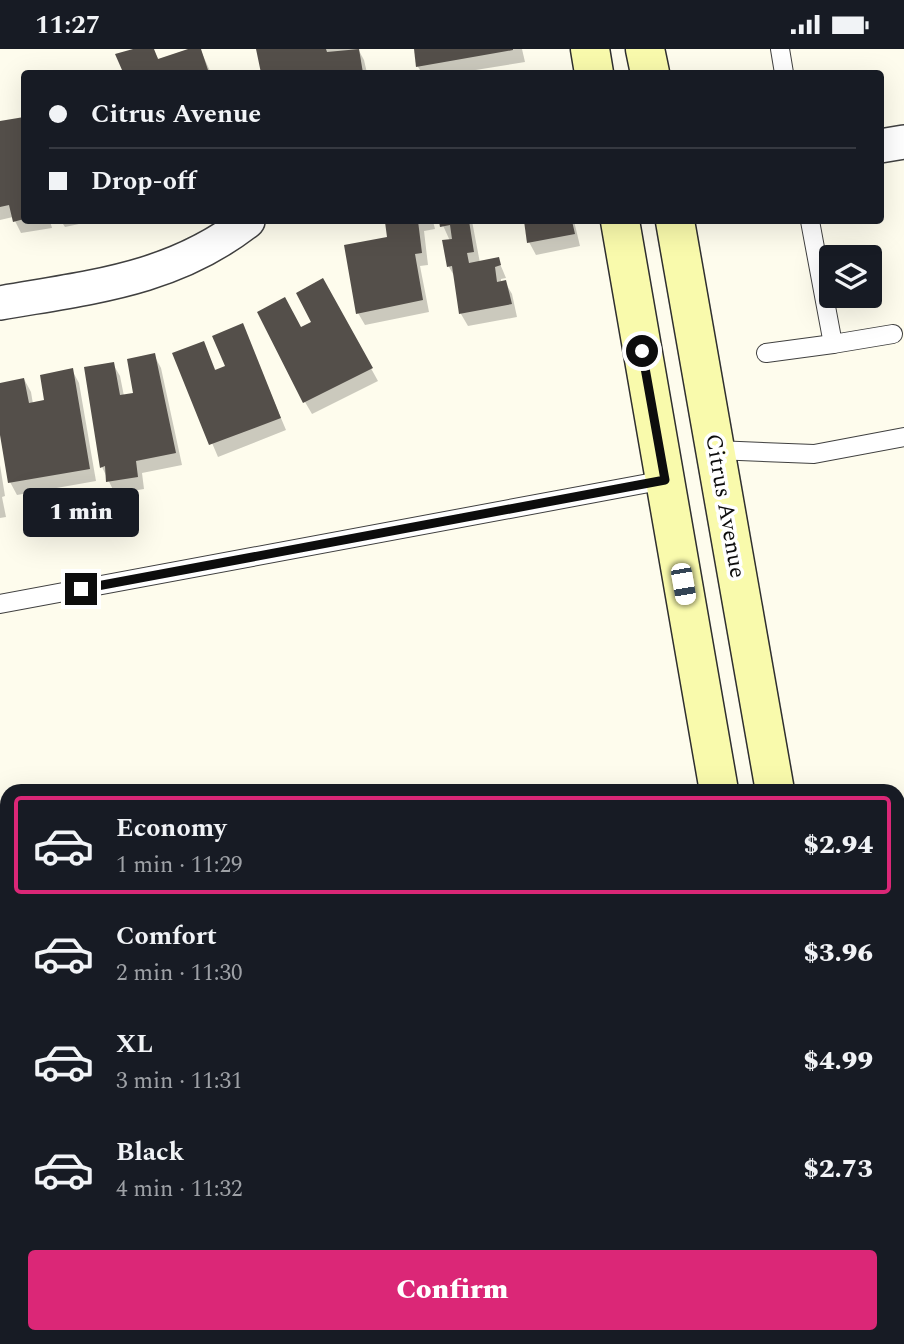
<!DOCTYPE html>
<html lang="en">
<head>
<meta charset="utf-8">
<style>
	:root { --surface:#171b24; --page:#242831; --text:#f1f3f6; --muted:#9ea1a6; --line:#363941; --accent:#db2777 }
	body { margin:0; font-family:Spectral,serif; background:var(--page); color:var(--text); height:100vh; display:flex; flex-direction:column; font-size:26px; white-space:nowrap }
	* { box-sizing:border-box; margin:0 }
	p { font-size:23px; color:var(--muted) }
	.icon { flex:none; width:38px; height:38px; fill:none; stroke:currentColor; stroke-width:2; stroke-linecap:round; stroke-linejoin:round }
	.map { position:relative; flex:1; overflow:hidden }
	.side { position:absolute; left:0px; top:735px; width:905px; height:560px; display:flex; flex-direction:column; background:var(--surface); border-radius:21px 21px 0 0; box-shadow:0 7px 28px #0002 }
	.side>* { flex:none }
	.banner { position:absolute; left:21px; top:21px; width:863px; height:154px; border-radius:7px; box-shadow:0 7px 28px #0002; display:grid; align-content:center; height:154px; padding:0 28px; background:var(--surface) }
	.fabs { position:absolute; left:819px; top:196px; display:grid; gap:14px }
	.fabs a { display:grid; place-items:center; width:63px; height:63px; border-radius:7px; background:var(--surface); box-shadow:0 7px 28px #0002; font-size:35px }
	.end { position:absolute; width:32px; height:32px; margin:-16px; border:9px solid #0d0d0d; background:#fff; box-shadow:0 0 0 4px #fff }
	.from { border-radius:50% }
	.bubble { position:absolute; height:49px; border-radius:7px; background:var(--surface); box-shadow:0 7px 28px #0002; font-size:23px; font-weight:800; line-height:49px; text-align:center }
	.car { position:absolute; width:21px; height:42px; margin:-21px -10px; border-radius:9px; box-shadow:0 0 5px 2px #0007; background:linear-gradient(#fff 24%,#345 0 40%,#fff 0 76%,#345 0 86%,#fff 0) }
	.banner b { display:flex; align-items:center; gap:24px; height:66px; font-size:26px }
	.banner b+b { border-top:2px solid var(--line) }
	.banner i { width:18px; height:18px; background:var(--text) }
	ul { padding:12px 0 0; list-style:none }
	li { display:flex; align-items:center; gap:21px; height:98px; margin:0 14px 10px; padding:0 14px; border:4px solid transparent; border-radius:7px }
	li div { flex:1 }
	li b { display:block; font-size:26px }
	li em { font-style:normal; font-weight:800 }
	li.active { border-color:var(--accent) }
	li>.icon { width:63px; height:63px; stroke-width:1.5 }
	.cta { display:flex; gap:14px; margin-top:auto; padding:14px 28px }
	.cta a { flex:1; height:80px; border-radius:7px; background:var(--accent); color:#fff; font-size:28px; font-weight:800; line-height:80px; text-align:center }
	.status { display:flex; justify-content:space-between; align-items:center; height:49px; padding:0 35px; background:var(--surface); direction:ltr }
	.status svg { height:19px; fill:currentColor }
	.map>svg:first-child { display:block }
	.shadow { fill:#0003 }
	.building { fill:#544f4a }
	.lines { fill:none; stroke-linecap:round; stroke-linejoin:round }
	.lane-casing { stroke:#404040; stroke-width:20 }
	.street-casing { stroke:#404040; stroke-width:36 }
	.secondary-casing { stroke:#2f2f2f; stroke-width:41 }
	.lane { stroke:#fff; stroke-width:18 }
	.street { stroke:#fff; stroke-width:33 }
	.secondary { stroke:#f9faac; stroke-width:38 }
	.route { stroke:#0d0d0d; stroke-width:9 }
	.labels { text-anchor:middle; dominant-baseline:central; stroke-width:7; stroke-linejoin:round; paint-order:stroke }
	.street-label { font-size:23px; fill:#0d0d0d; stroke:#fff }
</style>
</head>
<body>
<div class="status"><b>11:27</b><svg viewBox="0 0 49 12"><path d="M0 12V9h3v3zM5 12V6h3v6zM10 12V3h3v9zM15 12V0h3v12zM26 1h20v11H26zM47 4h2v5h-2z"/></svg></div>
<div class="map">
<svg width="904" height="1295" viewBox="0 0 904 1295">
	<rect width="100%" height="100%" fill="#fefced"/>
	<g class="shadow">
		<polygon points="140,0 153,0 159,11 200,0 211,24 122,24"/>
		<polygon points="258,0 358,0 364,11 367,24 263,24"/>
		<polygon points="415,0 522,0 525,13 457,24 422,24 418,18"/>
		<polygon points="24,70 24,172 50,172 52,179 21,184 13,168 0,171 0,74"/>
		<polygon points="61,172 93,172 65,178"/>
		<polygon points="407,172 433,172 435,180 424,182 428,216 420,217 429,263 365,276 358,264 389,190 387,175"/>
		<polygon points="441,172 472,172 480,214 498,210 506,229 501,230 501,234 505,233 512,245 517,268 468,277 461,265 456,230 449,218 450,192"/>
		<polygon points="525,172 574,172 580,197 536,206 529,193"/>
		<polygon points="322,231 378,332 312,365 305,353 300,280 314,273"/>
		<polygon points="242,276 286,381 218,408 174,305 203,294 216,322 227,318"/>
		<polygon points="154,306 161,319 182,416 142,424 144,440 115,445 102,418 113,315 120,327 124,347 135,346"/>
		<polygon points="72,321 79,334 96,432 17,446 10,433 0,376 0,335 24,330 31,343 33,355 46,353"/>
		<polygon points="0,416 5,447 2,448 6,468 0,469"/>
	</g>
	<g class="building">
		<polygon points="133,0 154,0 158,10 188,0 201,0 209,24 117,24 122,21 115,5"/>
		<polygon points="256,0 326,0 327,3 359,0 363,24 261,24"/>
		<polygon points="414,0 513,0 513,1 416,18"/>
		<polygon points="24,68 24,170 13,173 9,156 0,158 0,72"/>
		<polygon points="396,172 418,172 422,204 415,205 423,251 356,265 344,196 387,188 385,173"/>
		<polygon points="439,172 469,172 474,203 467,204 469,214 499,208 501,216 495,218 497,233 506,231 512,255 459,265 452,217 447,218 442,191 452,190 450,176 440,178"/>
		<polygon points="524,172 572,172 575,185 527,194"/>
		<polygon points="323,229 373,319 303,354 257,263 285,248 301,278 311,273 296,244"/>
		<polygon points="243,274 281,369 209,396 172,304 204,292 215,321 225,317 212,287"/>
		<polygon points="155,304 176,404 136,412 138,428 106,433 105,417 100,419 84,318 114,313 120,346 133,344 127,310"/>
		<polygon points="73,319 90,420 8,434 0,386 0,334 24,329 29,354 44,351 40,326"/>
	</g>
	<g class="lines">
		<g class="lane-casing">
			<g id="lane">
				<polyline points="780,0 784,24"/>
				<polyline points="810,172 833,295 893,285"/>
				<polyline points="766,304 833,295"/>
				<polyline points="715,401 814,405 904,388"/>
				<polyline points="0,555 665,431"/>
				<polyline points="898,765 904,764"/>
				<polyline points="898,965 904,964"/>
				<polyline points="0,1077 7,1076"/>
				<polyline points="542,1288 543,1295"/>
			</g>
		</g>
		<g class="street-casing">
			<g id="street">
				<polyline points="880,97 904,93"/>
				<path d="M0,254C91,238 173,231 248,172"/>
			</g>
		</g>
		<g class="secondary-casing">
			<g id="secondary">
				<polyline points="590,0 594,24"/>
				<polyline points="645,0 650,24"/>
				<polyline points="620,172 719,742"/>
				<polyline points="675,172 775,742"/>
				<polyline points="831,1288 834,1295"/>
			</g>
		</g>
		<use href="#lane" class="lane"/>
		<use href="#street" class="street"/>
		<use href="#secondary" class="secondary"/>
	</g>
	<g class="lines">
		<polyline class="route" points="81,540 665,431 642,302"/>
	</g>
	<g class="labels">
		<g class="street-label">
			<text transform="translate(725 457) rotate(80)">Citrus Avenue</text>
		</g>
	</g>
</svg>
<div class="fabs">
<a><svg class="icon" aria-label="layers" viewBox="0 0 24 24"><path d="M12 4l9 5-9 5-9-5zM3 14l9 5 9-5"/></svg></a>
</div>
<i class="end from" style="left:642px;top:302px"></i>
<i class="end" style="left:81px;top:540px"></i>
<div class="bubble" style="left:23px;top:439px;width:116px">1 min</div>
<i class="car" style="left:683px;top:535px;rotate:170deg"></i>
<div class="banner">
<b><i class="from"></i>Citrus Avenue</b>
<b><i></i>Drop-off</b>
</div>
<section class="side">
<ul>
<li class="active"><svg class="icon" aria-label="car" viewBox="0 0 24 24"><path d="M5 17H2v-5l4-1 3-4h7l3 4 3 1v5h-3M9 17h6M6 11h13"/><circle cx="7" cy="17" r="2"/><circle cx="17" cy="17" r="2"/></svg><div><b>Economy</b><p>1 min · 11:29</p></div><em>$2.94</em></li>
<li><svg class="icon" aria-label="car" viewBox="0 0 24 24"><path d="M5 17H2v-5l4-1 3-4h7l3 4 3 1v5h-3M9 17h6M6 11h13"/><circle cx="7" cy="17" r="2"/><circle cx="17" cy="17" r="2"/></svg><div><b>Comfort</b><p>2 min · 11:30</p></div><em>$3.96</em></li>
<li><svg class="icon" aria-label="car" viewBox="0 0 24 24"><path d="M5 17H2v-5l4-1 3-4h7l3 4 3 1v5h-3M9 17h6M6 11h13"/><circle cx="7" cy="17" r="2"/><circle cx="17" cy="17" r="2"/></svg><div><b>XL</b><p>3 min · 11:31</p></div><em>$4.99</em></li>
<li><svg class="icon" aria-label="car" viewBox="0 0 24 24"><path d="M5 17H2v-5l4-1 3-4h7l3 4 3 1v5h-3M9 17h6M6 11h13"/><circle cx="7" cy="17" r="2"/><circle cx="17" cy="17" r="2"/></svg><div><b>Black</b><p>4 min · 11:32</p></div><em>$2.73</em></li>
</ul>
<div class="cta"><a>Confirm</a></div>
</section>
</div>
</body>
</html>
